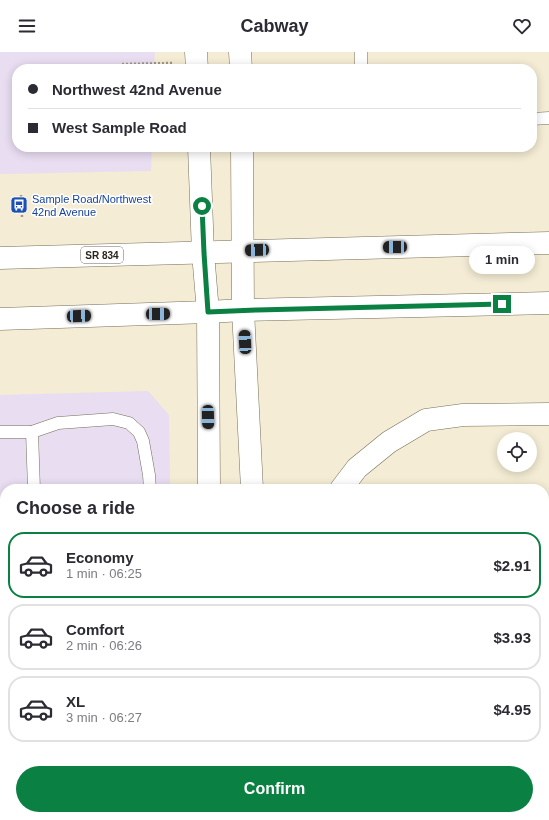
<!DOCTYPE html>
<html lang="en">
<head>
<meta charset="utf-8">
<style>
	:root { --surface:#fff; --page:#f7f7f7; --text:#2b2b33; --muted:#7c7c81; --line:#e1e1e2; --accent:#0b8043 }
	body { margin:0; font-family:Arial,sans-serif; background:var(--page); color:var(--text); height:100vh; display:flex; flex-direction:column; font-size:15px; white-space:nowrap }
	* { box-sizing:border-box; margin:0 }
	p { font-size:13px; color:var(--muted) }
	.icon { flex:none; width:22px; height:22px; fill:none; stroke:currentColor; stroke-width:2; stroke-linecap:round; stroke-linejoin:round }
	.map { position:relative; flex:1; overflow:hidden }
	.details { position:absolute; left:0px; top:432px; width:549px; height:336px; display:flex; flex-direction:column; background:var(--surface); border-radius:16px 16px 0 0; box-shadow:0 2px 10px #0003 }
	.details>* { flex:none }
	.hud { position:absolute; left:12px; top:12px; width:525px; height:88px; border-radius:16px; box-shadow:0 2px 10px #0003; display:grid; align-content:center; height:88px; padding:0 16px; background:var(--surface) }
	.tools { position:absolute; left:497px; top:380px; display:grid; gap:8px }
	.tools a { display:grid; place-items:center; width:40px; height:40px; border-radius:50%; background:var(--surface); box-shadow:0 2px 10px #0003; font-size:20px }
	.end { position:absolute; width:18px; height:18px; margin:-9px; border:5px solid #0b8043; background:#fff; box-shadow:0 0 0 2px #fff }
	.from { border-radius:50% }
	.bubble { position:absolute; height:28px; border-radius:14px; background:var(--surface); box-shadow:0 2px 10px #0003; font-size:13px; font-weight:800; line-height:28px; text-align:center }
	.car { position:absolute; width:12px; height:24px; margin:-12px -6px; border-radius:5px; box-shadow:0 0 3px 1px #0007; background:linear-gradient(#222 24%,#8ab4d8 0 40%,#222 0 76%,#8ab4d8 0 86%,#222 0) }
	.hud b { display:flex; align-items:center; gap:14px; height:38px; font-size:15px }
	.hud b+b { border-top:1px solid var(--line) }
	.hud i { width:10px; height:10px; background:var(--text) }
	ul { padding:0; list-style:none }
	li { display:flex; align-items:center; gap:12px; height:66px; margin:0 8px 6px; padding:0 8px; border:2px solid var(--line); border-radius:16px }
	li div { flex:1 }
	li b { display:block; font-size:15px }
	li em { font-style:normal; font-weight:800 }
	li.current { border-color:var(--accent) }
	li>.icon { width:36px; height:36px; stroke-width:1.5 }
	h2 { padding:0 16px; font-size:18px; line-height:48px }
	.cta { display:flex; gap:8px; margin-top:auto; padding:8px 16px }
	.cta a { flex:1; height:46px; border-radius:24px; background:var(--accent); color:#fff; font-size:16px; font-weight:800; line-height:46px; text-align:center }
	header { display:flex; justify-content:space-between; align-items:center; height:52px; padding:0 16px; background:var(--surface); font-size:18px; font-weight:800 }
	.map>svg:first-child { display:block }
	.commercial { fill:#e9ddf1 }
	.water { fill:#39a7be }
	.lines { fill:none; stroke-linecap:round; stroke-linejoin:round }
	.service-casing { stroke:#766e5a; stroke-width:13 }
	.minor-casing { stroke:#766e5a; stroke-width:23 }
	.primary-casing { stroke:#766e5a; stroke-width:23 }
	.path { stroke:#9e9987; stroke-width:2.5; stroke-dasharray:2 2; stroke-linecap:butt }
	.service { stroke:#fff; stroke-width:12 }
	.minor { stroke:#fff; stroke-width:22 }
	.primary { stroke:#fff; stroke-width:22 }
	.route { stroke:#0b8043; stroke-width:5 }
	.labels { text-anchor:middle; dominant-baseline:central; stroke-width:3; stroke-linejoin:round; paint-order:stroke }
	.shield { fill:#fff; stroke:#686660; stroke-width:1 }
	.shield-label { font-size:10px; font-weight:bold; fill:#28251c }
	.transit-label { font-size:11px; fill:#164399; stroke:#fff; text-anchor:start }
</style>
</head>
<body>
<header><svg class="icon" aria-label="menu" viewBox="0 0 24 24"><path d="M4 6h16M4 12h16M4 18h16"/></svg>Cabway<svg class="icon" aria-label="heart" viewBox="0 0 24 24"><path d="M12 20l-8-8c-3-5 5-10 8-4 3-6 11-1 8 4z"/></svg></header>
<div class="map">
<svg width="549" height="768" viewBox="0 0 549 768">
	<rect width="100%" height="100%" fill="#f4ecd4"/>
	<g class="commercial">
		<polygon points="0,0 155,0 154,17 17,17 17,95 152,95 151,119 0,122"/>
		<polygon points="148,339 169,363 170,437 5,437 5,709 0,709 0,343"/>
	</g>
	<polygon class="water" points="544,486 549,486 549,633 544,628"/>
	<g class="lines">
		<g class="service-casing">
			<g id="service">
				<polyline points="361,0 361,17"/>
				<polyline points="532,67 549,66"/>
				<polyline points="0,380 32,380 34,437"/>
				<polyline points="32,380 58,371 113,367 129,371 139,380 143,389 149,423 150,437"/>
				<polyline points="0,546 5,547"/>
				<polyline points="0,691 5,691"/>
				<polyline points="390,768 395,763"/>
				<polyline points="442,768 447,763"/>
			</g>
		</g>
		<g class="minor-casing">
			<g id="minor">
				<polyline points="196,0 197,17"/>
				<polyline points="240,0 241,17"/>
				<polyline points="199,95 203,201 208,260 209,437"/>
				<polyline points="242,95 243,258 252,437"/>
				<polyline points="341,437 357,416 389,390 426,368 463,363 549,362"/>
				<polyline points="0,736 5,736"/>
				<polyline points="174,763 196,768"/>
				<polyline points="324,763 328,768"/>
				<polyline points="361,763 365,768"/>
				<polyline points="494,763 500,768"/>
			</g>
		</g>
		<g class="primary-casing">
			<g id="primary">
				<polyline points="0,206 549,191"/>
				<polyline points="0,267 208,260 243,258 549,251"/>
			</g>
		</g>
		<g class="path">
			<polyline points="122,12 172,11"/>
			<polyline points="21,143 22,165"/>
		</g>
		<use href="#service" class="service"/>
		<use href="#minor" class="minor"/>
		<use href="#primary" class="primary"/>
	</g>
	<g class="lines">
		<polyline class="route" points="202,154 204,201 208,260 257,258 502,252"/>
	</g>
	<defs>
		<g id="bus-square" transform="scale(0.9)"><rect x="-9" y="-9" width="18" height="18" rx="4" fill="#1a4fb4" stroke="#fff"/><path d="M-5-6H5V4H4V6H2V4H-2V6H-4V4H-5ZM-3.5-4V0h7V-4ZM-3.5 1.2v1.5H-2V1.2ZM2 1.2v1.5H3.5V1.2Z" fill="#fff"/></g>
	</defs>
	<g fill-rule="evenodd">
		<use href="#bus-square" x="19" y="153"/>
	</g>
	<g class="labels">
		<rect class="shield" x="81" y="195" width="42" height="16" rx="3"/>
		<g class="shield-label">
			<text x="102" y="203">SR 834</text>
		</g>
		<g class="transit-label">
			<text x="32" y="147">Sample Road/Northwest<tspan x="32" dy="13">42nd Avenue</tspan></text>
		</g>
	</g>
</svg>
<div class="tools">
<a><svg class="icon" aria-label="locate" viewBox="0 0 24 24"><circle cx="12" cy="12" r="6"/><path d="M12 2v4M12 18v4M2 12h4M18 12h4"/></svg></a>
</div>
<i class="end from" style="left:202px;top:154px"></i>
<i class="end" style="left:502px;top:252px"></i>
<div class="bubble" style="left:469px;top:194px;width:66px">1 min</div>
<i class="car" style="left:395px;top:195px;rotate:269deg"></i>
<i class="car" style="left:257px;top:198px;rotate:268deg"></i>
<i class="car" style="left:158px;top:262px;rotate:89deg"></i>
<i class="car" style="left:79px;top:264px;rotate:88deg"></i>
<i class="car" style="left:245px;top:290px;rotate:357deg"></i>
<i class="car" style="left:208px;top:365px;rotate:179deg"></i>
<div class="hud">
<b><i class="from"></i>Northwest 42nd Avenue</b>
<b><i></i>West Sample Road</b>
</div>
<section class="details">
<h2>Choose a ride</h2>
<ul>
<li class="current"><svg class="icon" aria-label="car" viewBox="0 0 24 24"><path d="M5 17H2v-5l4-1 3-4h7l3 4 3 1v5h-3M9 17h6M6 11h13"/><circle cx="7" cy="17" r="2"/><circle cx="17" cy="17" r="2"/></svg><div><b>Economy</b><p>1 min · 06:25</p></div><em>$2.91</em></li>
<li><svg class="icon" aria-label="car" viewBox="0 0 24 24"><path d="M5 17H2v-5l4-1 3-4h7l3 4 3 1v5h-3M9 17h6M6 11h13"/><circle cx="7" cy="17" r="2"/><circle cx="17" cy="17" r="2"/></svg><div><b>Comfort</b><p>2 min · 06:26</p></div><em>$3.93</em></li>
<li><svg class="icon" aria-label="car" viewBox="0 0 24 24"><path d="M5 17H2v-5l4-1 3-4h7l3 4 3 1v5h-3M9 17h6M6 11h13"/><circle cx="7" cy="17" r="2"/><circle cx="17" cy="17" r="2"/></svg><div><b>XL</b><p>3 min · 06:27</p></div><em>$4.95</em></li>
</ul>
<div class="cta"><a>Confirm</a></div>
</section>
</div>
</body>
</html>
